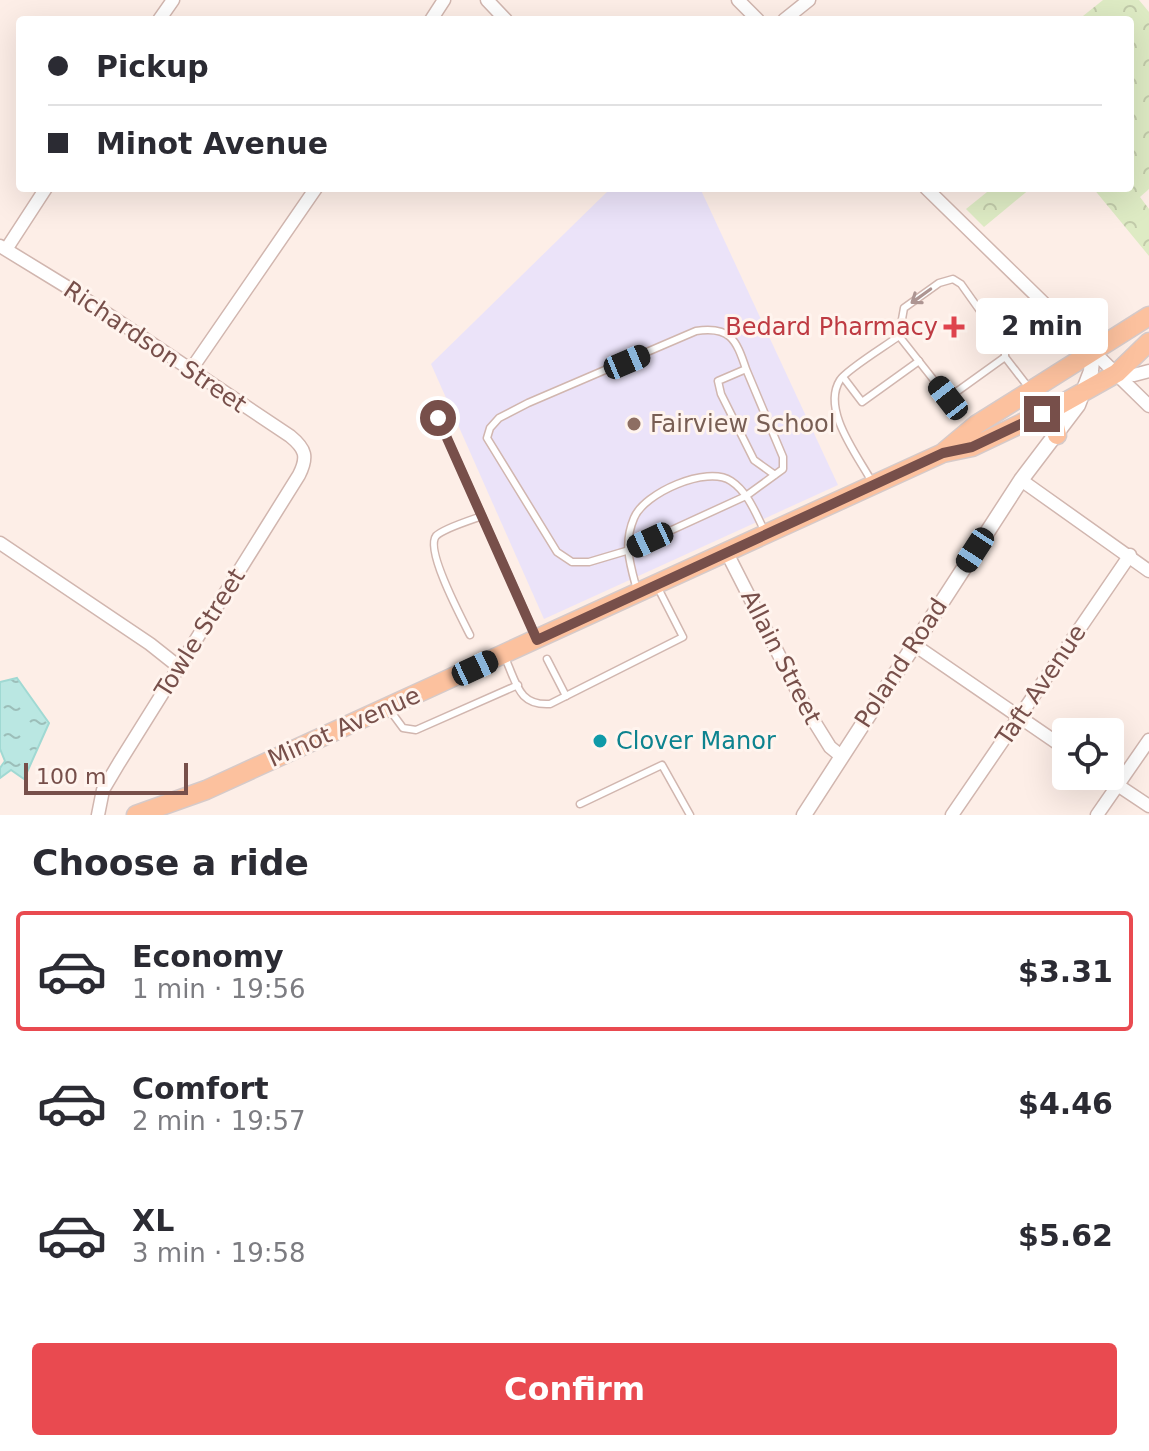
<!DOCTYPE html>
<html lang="en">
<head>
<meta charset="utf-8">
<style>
	:root { --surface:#fff; --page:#f2f2f3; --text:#2b2b33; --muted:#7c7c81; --line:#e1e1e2; --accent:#e94a50 }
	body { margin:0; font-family:"DejaVu Sans",sans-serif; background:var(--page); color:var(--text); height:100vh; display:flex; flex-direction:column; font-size:30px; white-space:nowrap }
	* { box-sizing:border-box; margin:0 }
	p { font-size:26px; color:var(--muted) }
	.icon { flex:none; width:44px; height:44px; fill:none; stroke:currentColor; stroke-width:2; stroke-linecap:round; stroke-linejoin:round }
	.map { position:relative; height:815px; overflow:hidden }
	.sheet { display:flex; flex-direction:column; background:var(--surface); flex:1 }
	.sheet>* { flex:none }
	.top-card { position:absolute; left:16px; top:16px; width:1118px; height:176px; border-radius:8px; box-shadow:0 8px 32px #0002; display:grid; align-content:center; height:176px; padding:0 32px; background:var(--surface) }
	.tools { position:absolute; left:1052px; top:718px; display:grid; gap:16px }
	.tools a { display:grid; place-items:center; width:72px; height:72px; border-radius:8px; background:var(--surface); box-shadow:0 8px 32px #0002; font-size:40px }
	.scale { position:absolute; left:24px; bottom:20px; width:164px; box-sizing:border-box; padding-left:8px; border:4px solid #774f4a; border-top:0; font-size:22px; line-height:28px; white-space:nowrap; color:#774f4a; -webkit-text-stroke:6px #fff4ee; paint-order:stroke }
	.end { position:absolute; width:36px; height:36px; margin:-18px; border:10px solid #774f4a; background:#fff; box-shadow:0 0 0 4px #fff }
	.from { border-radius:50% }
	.bubble { position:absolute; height:56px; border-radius:8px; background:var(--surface); box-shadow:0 8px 32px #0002; font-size:26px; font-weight:700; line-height:56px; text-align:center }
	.car { position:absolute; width:24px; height:48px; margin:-24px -12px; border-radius:10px; box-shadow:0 0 6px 2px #0007; background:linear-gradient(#222 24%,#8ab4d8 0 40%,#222 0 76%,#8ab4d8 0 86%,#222 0) }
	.top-card b { display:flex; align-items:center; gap:28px; height:76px; font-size:30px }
	.top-card b+b { border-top:2px solid var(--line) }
	.top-card i { width:20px; height:20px; background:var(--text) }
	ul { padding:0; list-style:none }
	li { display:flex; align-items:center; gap:24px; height:120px; margin:0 16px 12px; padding:0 16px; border:4px solid transparent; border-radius:8px }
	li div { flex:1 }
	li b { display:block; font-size:30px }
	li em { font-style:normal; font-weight:700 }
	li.current { border-color:var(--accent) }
	li>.icon { width:72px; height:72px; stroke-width:1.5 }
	h2 { padding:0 32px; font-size:36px; line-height:96px }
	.cta { display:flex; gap:16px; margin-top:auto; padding:16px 32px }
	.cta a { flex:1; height:92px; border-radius:8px; background:var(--accent); color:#fff; font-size:32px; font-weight:700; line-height:92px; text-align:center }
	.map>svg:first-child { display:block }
	.education { fill:#ebe3f9 }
	.park { fill:url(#park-crowns) }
	.water { fill:url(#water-ripples); stroke:#a0d9d3; stroke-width:2 }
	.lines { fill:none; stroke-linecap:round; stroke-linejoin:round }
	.service-casing { stroke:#d1b6af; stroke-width:9 }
	.minor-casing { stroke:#d1b6af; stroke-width:15 }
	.tertiary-casing { stroke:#d1b6af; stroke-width:17 }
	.primary-casing { stroke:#d6cac9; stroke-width:21 }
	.service { stroke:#fff; stroke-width:6 }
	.minor { stroke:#fff; stroke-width:12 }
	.tertiary { stroke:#fff; stroke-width:14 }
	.primary { stroke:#fcc19e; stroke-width:18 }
	.oneway { stroke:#ad9592 }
	.route { stroke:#774f4a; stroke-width:10 }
	.health-dot { fill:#e0444e; stroke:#fff4ee; stroke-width:3 }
	.education-dot { fill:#8d6e63; stroke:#fff4ee; stroke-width:3 }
	.culture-dot { fill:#0f9aa8; stroke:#fff4ee; stroke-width:3 }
	.labels { text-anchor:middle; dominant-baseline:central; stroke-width:6; stroke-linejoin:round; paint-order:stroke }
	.health-label { font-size:24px; fill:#be3a42; stroke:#fff4ee; text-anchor:end }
	.street-label { font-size:24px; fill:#774f4a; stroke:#fff4ee }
	.education-label { font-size:24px; fill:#785e54; stroke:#fff4ee; text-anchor:start }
	.culture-label { font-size:24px; fill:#0d838f; stroke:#fff4ee; text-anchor:start }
</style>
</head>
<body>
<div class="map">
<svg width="1149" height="815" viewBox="0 0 1149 815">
	<defs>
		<pattern id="park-crowns" width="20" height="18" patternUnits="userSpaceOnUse" patternTransform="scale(2)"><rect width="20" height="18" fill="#deebc4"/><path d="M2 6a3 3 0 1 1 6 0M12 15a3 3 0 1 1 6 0" fill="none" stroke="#c2cbaa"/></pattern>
		<pattern id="water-ripples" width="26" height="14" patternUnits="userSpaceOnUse" patternTransform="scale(2)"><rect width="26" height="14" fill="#bae7e2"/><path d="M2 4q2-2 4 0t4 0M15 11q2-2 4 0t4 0" fill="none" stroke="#9cbeb9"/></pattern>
	</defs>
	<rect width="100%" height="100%" fill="#fdeee7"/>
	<polygon class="education" points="611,188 700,188 838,485 544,619 431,364"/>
	<g class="park">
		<polygon points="1103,0 1139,0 1149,12 1149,189 1140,197 1149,209 1149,256 1093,188 1130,188 1130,20 1078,20"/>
		<polygon points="992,188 1031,188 984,227 966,209"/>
	</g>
	<polygon class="water" points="17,678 49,723 24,779 11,770 0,778 0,768 5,761 0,749 0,682"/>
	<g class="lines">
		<g class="service-casing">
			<g id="service">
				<polyline points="899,336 948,398 1005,357 1029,388"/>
				<path d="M746,369C736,339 730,326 696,331L528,403L499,418L490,428L487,438L557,552L572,562H589L626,551L746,496L783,469V457L746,369L718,381L721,394L754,460L775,475"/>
				<polyline points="843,377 862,402 919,361"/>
				<polyline points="438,418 536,637"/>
				<path d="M872,482C858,456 821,410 840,380C846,370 887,345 899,336L904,308L939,283L953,279L961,284L1005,346V357"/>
				<path d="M637,590C630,564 623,544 634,518C644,493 707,465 731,481C748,492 756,514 765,532"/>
				<path d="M470,635C462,619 425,550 436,536C442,529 471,520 482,516"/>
				<path d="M505,658C517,683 518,706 550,704L683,637L658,588"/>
				<polyline points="547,659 566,696"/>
				<polyline points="389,709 403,728 416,730 518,685"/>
				<polyline points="580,804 662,765 690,815"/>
			</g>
		</g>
		<g class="minor-casing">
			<g id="minor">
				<polyline points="487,0 506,20"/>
				<polyline points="738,0 758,20"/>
				<polyline points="159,20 173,0"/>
				<polyline points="431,20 444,0"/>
				<polyline points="784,20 809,0"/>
				<polyline points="926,188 1149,406"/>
				<path d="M0,246L67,287L290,436C306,449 308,457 299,475L119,763L103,790L98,815"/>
				<polyline points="7,248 46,188"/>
				<polyline points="190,371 316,188"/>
				<polyline points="1117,373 1134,375 1149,371"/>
				<polyline points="1021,480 1149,571"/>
				<polyline points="0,543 150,644 179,667"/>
				<polyline points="727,553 807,710 830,747 841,756"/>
				<polyline points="913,644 1066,749"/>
				<polyline points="1104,776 1149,806"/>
				<polyline points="952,815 1130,555"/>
				<polyline points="1097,815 1149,740"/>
			</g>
		</g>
		<g class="tertiary-casing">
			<polyline id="tertiary" points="804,815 1021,480 1078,405 1091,371 1093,351"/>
		</g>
		<g class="primary-casing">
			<g id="primary">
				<polyline points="1042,414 1055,426 1057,435"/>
				<polyline points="945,451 976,425 1149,316"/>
				<polyline points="136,815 206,790 943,453 972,447 1060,405 1117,373 1149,342"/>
			</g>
		</g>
		<use href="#service" class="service"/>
		<use href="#minor" class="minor"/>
		<use href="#tertiary" class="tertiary"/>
		<use href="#primary" class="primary"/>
	</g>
	<defs><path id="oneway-shaft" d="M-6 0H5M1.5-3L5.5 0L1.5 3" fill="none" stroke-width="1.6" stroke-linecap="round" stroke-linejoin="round" transform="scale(2)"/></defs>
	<use class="oneway" href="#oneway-shaft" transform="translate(921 296) rotate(144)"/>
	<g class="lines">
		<polyline class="route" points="438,418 537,640 943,453 972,447 1042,414"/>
	</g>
	<path class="health-dot" d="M950 315h8v8h8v8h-8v8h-8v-8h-8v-8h8z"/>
	<circle class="education-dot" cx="634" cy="424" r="8"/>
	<circle class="culture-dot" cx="600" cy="741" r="8"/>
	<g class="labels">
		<g class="health-label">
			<text x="938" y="327">Bedard Pharmacy</text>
		</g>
		<g class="street-label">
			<text transform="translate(155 347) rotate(34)">Richardson Street</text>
			<text transform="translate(200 633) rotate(-58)">Towle Street</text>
			<text transform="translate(781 657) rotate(63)">Allain Street</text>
			<text transform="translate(901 663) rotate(-57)">Poland Road</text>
			<text transform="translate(1041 685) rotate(-56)">Taft Avenue</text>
			<text transform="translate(344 727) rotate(-24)">Minot Avenue</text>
		</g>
		<g class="education-label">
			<text x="650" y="424">Fairview School</text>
		</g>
		<g class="culture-label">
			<text x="616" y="741">Clover Manor</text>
		</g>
	</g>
</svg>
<div class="tools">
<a><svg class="icon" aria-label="locate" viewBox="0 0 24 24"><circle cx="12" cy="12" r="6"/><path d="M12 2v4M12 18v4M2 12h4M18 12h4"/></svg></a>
</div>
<div class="scale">100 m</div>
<i class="end from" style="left:438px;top:418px"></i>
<i class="end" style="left:1042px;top:414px"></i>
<div class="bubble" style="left:976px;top:298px;width:132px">2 min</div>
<i class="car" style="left:627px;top:362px;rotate:67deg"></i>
<i class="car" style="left:948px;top:398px;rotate:322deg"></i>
<i class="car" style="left:650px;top:540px;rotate:245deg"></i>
<i class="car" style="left:975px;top:550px;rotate:213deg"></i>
<i class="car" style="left:475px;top:668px;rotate:65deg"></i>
<div class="top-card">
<b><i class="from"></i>Pickup</b>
<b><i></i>Minot Avenue</b>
</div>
</div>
<section class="sheet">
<h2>Choose a ride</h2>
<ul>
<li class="current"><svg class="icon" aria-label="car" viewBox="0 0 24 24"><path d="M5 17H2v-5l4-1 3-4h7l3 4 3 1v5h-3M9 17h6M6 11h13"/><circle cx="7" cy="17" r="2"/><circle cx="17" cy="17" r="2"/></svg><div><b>Economy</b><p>1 min · 19:56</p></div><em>$3.31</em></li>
<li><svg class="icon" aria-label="car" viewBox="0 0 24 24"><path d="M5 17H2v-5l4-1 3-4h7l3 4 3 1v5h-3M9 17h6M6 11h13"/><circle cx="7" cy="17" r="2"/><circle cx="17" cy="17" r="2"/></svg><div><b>Comfort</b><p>2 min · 19:57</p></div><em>$4.46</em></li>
<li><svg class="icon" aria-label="car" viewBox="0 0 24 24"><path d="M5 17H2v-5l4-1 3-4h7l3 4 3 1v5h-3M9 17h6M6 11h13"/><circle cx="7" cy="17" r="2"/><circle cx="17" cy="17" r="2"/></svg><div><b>XL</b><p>3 min · 19:58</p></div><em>$5.62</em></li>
</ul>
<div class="cta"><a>Confirm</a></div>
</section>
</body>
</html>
